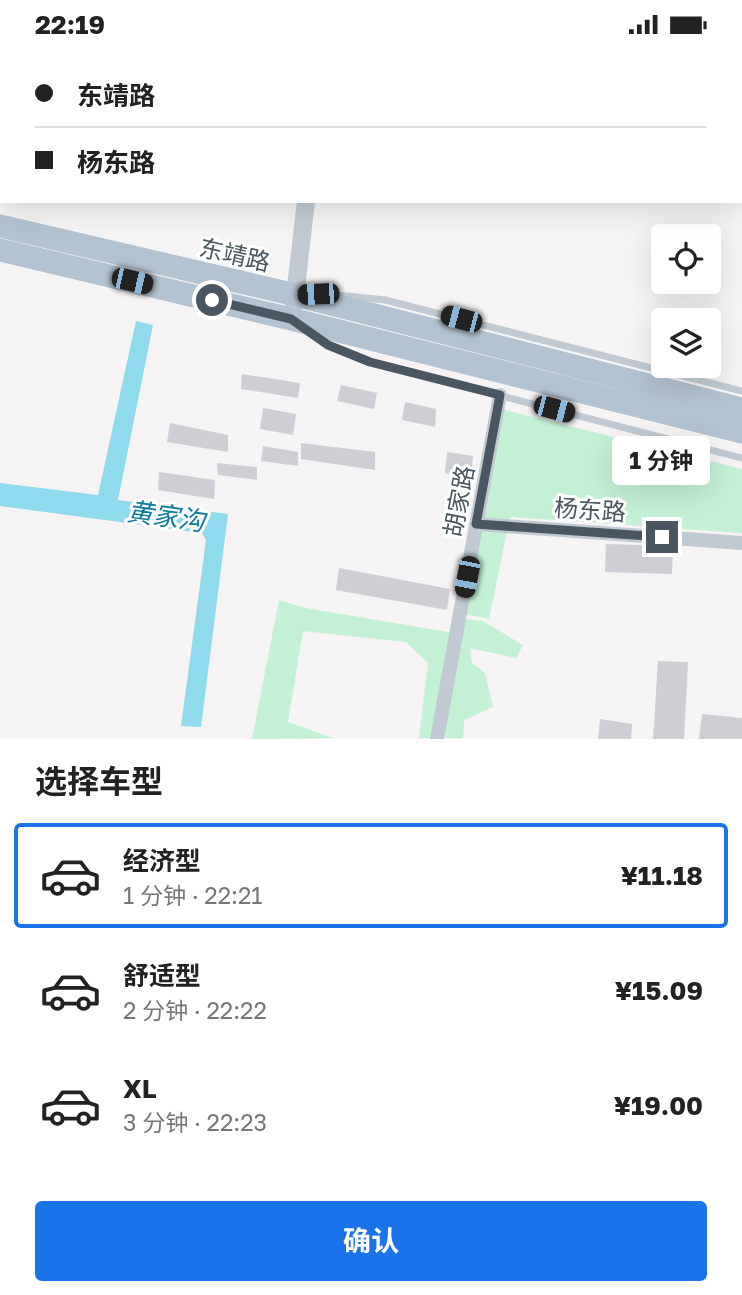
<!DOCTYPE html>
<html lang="zh">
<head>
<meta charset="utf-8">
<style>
	:root { --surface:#fff; --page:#f6f6f6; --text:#222; --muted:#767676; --line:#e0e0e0; --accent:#1a73e8 }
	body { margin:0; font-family:"Golos Text","Noto Sans SC",sans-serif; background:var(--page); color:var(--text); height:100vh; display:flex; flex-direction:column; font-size:26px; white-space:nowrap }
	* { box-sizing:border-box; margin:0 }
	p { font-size:23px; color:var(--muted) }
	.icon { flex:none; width:38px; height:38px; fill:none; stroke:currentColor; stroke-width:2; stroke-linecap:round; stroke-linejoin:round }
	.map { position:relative; height:690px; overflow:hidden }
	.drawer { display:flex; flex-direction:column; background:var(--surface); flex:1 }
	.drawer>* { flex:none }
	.banner { position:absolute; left:0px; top:0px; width:742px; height:154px; box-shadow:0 7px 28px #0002; display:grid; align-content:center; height:154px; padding:0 35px; background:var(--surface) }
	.tools { position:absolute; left:651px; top:175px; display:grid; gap:14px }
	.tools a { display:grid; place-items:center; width:70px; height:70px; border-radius:7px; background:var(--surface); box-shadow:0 7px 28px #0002; font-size:35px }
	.end { position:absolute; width:32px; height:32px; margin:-16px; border:9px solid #4a5661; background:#fff; box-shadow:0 0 0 4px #fff }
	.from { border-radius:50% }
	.bubble { position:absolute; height:49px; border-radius:7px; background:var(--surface); box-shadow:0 7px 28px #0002; font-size:23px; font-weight:700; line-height:49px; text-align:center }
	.car { position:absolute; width:21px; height:42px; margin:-21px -10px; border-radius:9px; box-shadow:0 0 5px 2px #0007; background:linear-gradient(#222 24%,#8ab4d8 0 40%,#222 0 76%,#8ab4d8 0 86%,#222 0) }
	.banner b { display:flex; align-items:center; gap:24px; height:66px; font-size:26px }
	.banner b+b { border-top:2px solid var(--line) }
	.banner i { width:18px; height:18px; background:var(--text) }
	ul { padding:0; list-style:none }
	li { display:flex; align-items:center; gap:21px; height:105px; margin:0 14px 10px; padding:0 21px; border:4px solid transparent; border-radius:7px }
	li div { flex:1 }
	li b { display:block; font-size:26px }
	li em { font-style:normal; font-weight:700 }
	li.selected { border-color:var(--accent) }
	li>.icon { width:63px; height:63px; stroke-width:1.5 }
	h2 { padding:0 35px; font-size:32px; line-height:84px }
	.cta { display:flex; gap:14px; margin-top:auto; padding:14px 35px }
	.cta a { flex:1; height:80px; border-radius:7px; background:var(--accent); color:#fff; font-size:28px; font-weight:700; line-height:80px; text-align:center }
	.status { display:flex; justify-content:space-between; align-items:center; height:49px; padding:0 35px; background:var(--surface); direction:ltr }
	.status svg { height:19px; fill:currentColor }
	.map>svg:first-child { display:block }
	.green { fill:#c3f1d5 }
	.water { fill:#90daee }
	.building { fill:#cdcfd5 }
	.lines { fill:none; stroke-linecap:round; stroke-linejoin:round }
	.service { stroke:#c1cad2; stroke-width:7 }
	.minor { stroke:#c1cad2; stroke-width:14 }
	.tertiary { stroke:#c1cad2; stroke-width:18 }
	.primary { stroke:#b3c2d1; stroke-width:23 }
	.route { stroke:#4a5661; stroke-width:9 }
	.labels { text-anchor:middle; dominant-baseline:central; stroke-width:6; stroke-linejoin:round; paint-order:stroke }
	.street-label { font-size:24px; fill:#4a5661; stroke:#fff }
	.water-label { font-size:26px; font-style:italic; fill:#0c7c9b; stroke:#fff }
</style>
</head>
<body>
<div class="status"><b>22:19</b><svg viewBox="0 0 49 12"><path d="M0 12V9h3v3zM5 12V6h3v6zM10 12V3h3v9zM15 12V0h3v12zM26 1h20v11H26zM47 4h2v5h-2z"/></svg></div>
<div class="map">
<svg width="742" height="690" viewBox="0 0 742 690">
	<rect width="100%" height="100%" fill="#f5f3f3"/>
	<g class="green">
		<polygon points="501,360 742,420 742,484 510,468 489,570 465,565"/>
		<polygon points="279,551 306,559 448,583 464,570 483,572 523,596 516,609 470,599 472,614 485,624 493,658 464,671 463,689 419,689 428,614 406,593 303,582 288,673 333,689 252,690"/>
	</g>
	<polygon class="water" points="136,272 153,276 118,451 228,465 201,678 181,677 206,491 202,484 0,457 0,434 98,446"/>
	<g class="building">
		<polygon points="242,325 300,334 298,349 241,340"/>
		<polygon points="341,336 377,344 374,360 337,352"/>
		<polygon points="405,353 436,360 435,378 402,371"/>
		<polygon points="263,359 296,365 293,386 260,380"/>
		<polygon points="170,374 228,386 228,403 167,393"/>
		<polygon points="301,394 375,403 375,421 301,410"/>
		<polygon points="263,397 298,403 298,417 261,412"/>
		<polygon points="447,403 473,407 471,428 445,424"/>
		<polygon points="217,414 257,418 257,431 218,426"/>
		<polygon points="159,423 215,431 214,450 158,441"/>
		<polygon points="606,495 673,497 672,525 605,523"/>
		<polygon points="339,519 450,540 447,561 336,541"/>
		<polygon points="658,612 688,613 684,690 653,690"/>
		<polygon points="702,665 742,669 742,690 699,690"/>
		<polygon points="600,670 632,675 631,690 598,690"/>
	</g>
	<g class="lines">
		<g class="service">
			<polyline points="64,2 64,0"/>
			<polyline points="0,117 2,117"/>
			<polyline points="328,245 385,251 742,342"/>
			<polyline points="312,284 328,296 370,313 742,409"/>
		</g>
		<g class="minor">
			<polyline points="476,475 742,494"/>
			<polyline points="437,690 500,346"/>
		</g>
		<g class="tertiary">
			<polyline points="318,2 318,0"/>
			<polyline points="294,256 306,152"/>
		</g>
		<g class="primary">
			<polyline points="0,177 296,246 742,360"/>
			<polyline points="0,201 291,270 742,383"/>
		</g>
	</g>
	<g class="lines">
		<polyline class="route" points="212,251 291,270 328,296 370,313 500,346 476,475 662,488"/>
	</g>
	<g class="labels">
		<g class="street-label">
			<text transform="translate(235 205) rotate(13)">东靖路</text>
			<text transform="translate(458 452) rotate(-79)">胡家路</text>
			<text transform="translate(590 460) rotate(4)">杨东路</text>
		</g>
		<g class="water-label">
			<text transform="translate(166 467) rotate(8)">黄家沟</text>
		</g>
	</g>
</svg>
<div class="tools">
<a><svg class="icon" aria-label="locate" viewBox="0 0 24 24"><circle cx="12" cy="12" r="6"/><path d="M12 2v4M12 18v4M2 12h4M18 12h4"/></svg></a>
<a><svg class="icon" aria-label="layers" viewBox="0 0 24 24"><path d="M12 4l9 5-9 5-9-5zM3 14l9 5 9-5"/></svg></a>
</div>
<i class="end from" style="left:212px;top:251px"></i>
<i class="end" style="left:662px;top:488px"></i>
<div class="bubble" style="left:612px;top:387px;width:98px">1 分钟</div>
<i class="car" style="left:132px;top:232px;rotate:103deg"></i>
<i class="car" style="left:318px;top:245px;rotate:268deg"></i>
<i class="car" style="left:461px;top:270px;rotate:285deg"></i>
<i class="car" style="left:554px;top:360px;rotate:105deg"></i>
<i class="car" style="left:467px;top:528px;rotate:191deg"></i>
<div class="banner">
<b><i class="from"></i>东靖路</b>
<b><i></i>杨东路</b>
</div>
</div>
<section class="drawer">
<h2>选择车型</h2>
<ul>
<li class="selected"><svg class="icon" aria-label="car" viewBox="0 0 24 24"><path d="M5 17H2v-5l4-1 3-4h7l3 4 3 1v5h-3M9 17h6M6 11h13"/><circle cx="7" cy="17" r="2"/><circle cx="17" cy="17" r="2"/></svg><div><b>经济型</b><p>1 分钟 · 22:21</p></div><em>¥11.18</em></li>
<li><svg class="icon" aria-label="car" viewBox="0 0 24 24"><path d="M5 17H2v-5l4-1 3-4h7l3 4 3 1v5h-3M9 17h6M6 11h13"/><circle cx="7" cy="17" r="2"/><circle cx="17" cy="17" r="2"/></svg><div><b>舒适型</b><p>2 分钟 · 22:22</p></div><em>¥15.09</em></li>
<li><svg class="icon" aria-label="car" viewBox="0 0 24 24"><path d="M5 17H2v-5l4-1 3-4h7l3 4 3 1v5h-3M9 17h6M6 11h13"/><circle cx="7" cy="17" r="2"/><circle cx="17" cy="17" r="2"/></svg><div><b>XL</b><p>3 分钟 · 22:23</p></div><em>¥19.00</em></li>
</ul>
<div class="cta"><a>确认</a></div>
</section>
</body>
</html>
